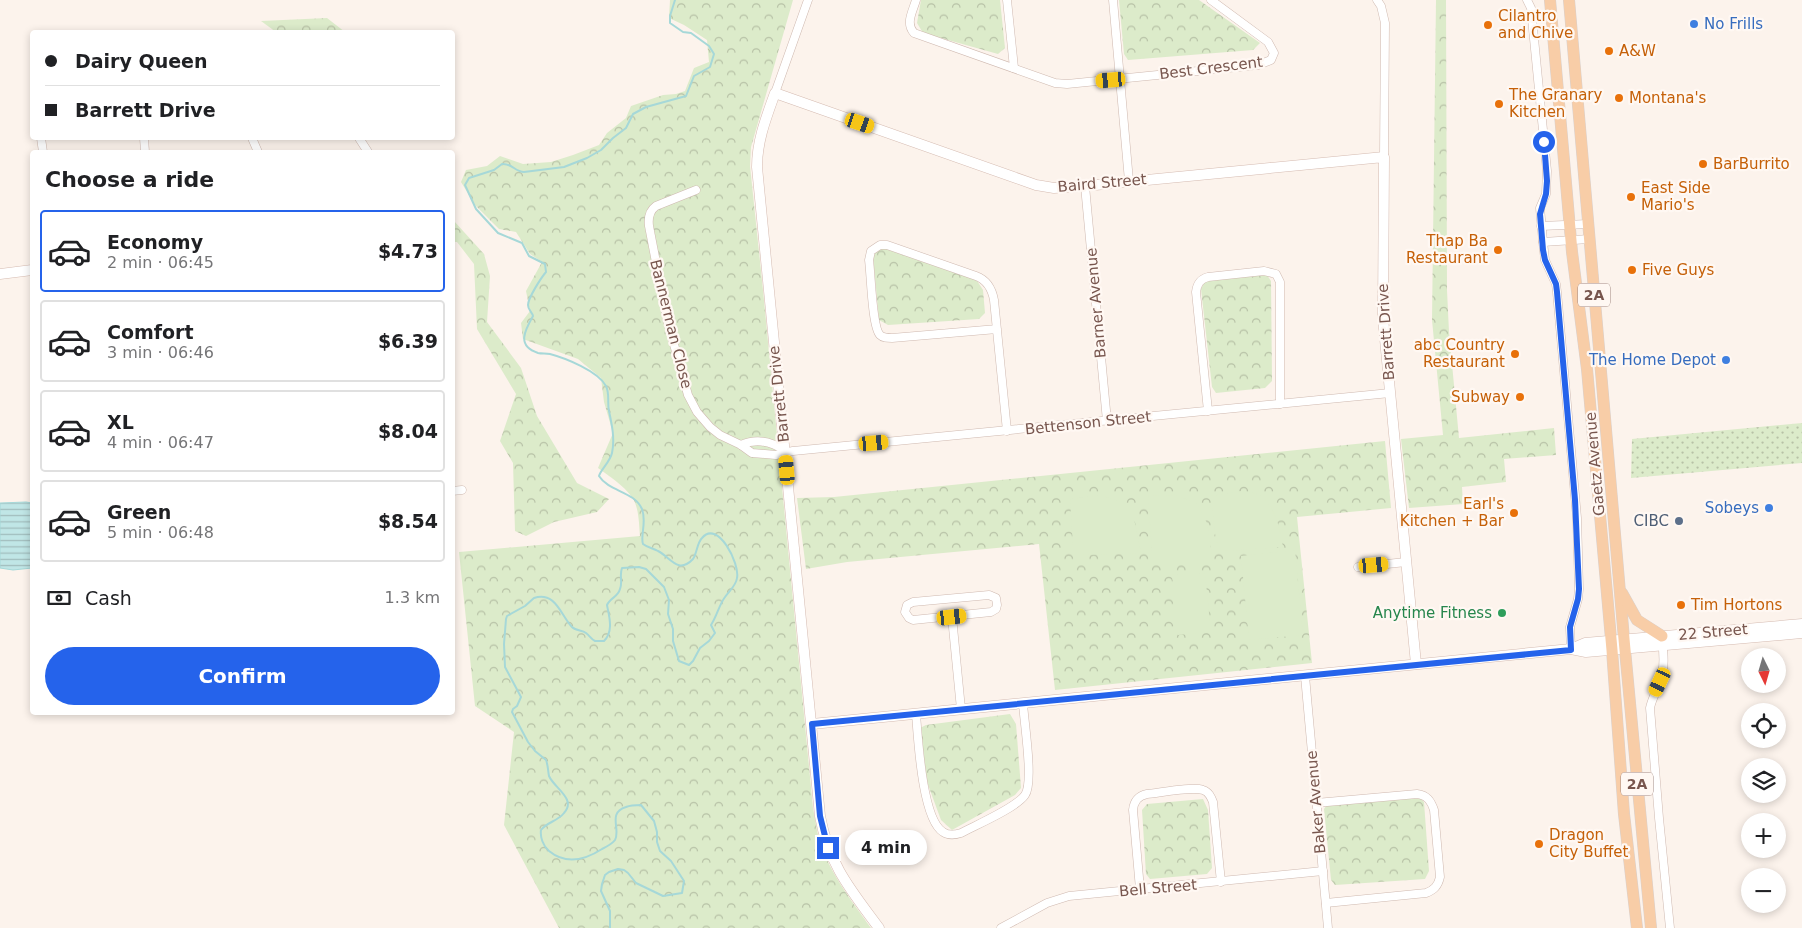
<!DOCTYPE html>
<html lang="en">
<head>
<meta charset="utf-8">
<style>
	:root { --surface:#fff; --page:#f6f6f6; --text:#202124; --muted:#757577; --line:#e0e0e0; --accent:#2563eb }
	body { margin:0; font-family:"DejaVu Sans",sans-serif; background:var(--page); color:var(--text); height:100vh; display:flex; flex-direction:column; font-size:19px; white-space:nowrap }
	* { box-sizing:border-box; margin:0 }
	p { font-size:16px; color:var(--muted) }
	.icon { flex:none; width:28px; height:28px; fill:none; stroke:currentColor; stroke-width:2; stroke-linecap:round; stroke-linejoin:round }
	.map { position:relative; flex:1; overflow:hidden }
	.sheet { position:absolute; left:30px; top:150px; width:425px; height:565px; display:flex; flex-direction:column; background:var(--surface); border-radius:5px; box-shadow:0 2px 8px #0003 }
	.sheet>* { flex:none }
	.hud { position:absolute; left:30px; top:30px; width:425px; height:110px; border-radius:5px; box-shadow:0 2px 8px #0003; display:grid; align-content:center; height:110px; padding:0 15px; background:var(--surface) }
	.needle { width:32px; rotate:175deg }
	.fabs { position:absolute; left:1741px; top:648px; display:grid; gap:10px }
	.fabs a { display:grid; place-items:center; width:45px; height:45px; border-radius:50%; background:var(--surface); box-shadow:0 2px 8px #0003; font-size:25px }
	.end { position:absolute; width:22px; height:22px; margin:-11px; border:6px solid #2563eb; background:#fff; box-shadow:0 0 0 2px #fff }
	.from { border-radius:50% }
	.bubble { position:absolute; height:35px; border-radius:18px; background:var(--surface); box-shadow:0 2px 8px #0003; font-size:16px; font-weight:800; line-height:35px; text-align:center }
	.car { position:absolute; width:15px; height:30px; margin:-15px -8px; border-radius:6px; box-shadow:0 0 4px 1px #0007; background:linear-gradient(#f5c518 24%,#345 0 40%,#f5c518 0 76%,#345 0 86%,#f5c518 0) }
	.hud b { display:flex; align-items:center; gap:18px; height:48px; font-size:19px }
	.hud b+b { border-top:1px solid var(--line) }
	.hud i { width:12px; height:12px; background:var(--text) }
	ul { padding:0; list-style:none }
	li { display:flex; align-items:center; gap:15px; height:82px; margin:0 10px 8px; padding:0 5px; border:2px solid var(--line); border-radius:5px }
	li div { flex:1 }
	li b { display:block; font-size:19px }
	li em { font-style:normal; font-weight:800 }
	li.selected { border-color:var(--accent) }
	li>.icon { width:45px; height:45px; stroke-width:1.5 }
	h2 { padding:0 15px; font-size:22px; line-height:60px }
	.pay { display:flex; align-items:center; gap:12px; height:55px; padding:0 15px; font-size:19px }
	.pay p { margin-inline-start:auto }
	.action { display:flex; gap:10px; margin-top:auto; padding:10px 15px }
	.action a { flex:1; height:58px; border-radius:30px; background:var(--accent); color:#fff; font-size:20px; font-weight:800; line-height:58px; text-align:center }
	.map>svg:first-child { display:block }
	.grass { fill:url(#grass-dots) }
	.forest { fill:url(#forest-crowns) }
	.pitch { fill:#dcebca }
	.water { fill:url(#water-rules); stroke:#a6d8d8 }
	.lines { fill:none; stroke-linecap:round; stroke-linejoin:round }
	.stream { stroke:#a6d8d8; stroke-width:2 }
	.street-casing { stroke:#cfb9b0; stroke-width:9 }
	.secondary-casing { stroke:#d5bbb1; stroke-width:11 }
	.primary-casing { stroke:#d9d0cd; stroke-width:12 }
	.street { stroke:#fff; stroke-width:8 }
	.secondary { stroke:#fff; stroke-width:10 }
	.primary { stroke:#f8cda7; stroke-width:11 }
	.route { stroke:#2563eb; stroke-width:6 }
	.shop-dot { fill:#3f7fe0; stroke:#fff8f3; stroke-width:2 }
	.food-dot { fill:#e8710a; stroke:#fff8f3; stroke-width:2 }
	.service-dot { fill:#5c6f8a; stroke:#fff8f3; stroke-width:2 }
	.leisure-dot { fill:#2e9e5b; stroke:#fff8f3; stroke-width:2 }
	.labels { text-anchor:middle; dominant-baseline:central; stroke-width:4.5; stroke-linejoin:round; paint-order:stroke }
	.shield { fill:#fff8f3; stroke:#a08780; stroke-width:1 }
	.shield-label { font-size:14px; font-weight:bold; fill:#78564e }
	.food-label { font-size:15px; fill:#c56008; stroke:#fff8f3; text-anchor:start }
	.shop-label { font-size:15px; fill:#366cbe; stroke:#fff8f3; text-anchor:end }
	.street-label { font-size:15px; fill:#78564e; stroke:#fff8f3 }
	.service-label { font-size:15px; fill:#4e5e75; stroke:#fff8f3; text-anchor:end }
	.leisure-label { font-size:15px; fill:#27864d; stroke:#fff8f3; text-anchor:end }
</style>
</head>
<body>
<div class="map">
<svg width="1802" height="928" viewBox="0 0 1802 928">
	<defs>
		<pattern id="grass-dots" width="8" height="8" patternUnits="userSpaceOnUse" patternTransform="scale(1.25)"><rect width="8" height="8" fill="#dcebca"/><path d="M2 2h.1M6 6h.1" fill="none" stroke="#b7c1a6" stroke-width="1.8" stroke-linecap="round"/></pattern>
		<pattern id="forest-crowns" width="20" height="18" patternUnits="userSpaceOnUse" patternTransform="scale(1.25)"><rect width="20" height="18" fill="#dcebca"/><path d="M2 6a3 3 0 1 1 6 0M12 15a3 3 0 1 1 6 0" fill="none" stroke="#b7c1a6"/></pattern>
		<pattern id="water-rules" width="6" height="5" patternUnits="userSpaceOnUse" patternTransform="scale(1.25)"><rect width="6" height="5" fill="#c0e6e6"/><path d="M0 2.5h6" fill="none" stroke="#a1bdbd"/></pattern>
	</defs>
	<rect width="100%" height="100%" fill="#fcf3ec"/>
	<polygon class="grass" points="1802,423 1802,463 1631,478 1632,439"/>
	<g class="forest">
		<path d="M670,0H793L751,147L750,166L763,290L813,808C815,817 816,826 818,835C826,868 851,900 871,928H559L504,825L514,732L475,706L459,552L640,536C639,524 639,507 632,497C623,485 609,476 598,468L613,433L604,402L601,378L578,359L523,339L521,323L530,311L526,291L542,262L530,254L516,232L499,229L475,205L461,182L466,170L487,166L500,156L523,164L551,162L573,155L599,145L607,133L626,118L631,106L663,95L676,94L685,91L694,68L709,62L707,40L684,25L669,18Z"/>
		<polygon points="921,0 1000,0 1005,48 998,54 923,33 917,23"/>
		<polygon points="1119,0 1199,0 1260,43 1253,50 1128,60 1124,54"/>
		<polygon points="1436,0 1446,0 1447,290 1449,332 1459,438 1554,428 1556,455 1504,459 1506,482 1462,487 1463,504 1409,508 1401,439 1443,435 1432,320"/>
		<polygon points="327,18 345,32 276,32 261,21"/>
		<polygon points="453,215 454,221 484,254 490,276 487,322 521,368 537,416 577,483 609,499 597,512 554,522 526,536 515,531 513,463 500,441 516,394 477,329 474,264 457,242 453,242"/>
		<polygon points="884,245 974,276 983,290 985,313 979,319 888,325 879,320 873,257 878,247"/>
		<polygon points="1265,272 1271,281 1272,381 1265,388 1216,393 1212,387 1201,289 1206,279"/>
		<polygon points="1385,441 1391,508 1297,517 1312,663 1055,690 1039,544 847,562 806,569 797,498 834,497"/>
		<polygon points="1010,714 1016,724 1021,788 1015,795 952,830 941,820 927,782 920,728 926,725"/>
		<polygon points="1416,794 1424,802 1429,871 1425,879 1335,885 1331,880 1324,809 1329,802"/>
		<polygon points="1203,799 1208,810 1212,868 1207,874 1150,879 1146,874 1142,810 1147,804"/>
	</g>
	<g class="pitch">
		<path d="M1242,491C1247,492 1256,493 1261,496C1276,508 1280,529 1283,547L1227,551L1216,542L1211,496Z"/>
		<polygon points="1100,495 1125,503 1135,523 1141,553 1083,555 1073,546 1070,499"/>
		<polygon points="1177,495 1197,504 1207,523 1213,561 1162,561 1152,552 1148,496"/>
		<polygon points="1295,550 1303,635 1249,640 1241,556"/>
		<polygon points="1205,573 1211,632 1178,635 1172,575"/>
	</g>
	<polygon class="water" points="26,502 32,503 32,568 13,570 0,568 0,503"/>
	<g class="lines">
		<path class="stream" d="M610,928V911L601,891L602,884L605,875L609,872L618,869L624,870L628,873L636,883L663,896L682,893L684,881L671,861L660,851L657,842V832L654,821L641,805C636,805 631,805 626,807C607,813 621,829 615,840C612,844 606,847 602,849C585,860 566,865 549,851C543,846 540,837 541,830C547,822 558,821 564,813C577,799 554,788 549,776C548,771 548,765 546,760L535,751L528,742L512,712L513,709L517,706L521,697L505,667L504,644L506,619L507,616L525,606L534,598C556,591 561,616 572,627C576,631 582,630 586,633C590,636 591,639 595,641H604C614,631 609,616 607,605C610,598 618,597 620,589C623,582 619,576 622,568L639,567L646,569L664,587L669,600L668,614L673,629V641L679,661L689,665L693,661L700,648L709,641L715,633L711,625C717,616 719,605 725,597C729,591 736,586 737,578C740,564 718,519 702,538C697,543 697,553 693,559C678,575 670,557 658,551C653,548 648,548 643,544C640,536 647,522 642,509C634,491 609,492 599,476C601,469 610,462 612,453C615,439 612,425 609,411C607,403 610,394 606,386C598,371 565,358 550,354C546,353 542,354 538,353C516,346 525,330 533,316C532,312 528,310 528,305C528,298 541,278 546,272L545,264L529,256L522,243L498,233L476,209L465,185L469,178L494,170L502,164C512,163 515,172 524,172L564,167L587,158L601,150L613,138L626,128L633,114L646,107L686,96L694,76L710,67L714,54L709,46L691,33L683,32L670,23V16L675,0"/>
		<g class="street-casing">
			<g id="street">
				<path d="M916,0C913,11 905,23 914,33L1055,83L1067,84L1258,65L1271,60L1274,53L1268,42L1211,0"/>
				<polyline points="1007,0 1014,68"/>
				<polyline points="1113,0 1129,181"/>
				<polyline points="1377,0 1381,6 1385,23 1384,157"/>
				<polyline points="1527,0 1531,8 1547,171 1546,194 1540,208 1543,242 1545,260 1556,284 1557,292 1577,518 1579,589 1578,599 1570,627 1571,649"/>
				<polyline points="775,93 808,0"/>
				<polyline points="41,138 43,152"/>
				<polyline points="144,138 145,152"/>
				<polyline points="252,138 258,152"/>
				<polyline points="359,138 368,152"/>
				<polyline points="1085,186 1107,421"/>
				<path d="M696,190L656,206C649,211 648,218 649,226L667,319L688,395L697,412L710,427L720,435L741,445L752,453L776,455L793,451L1390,393"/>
				<polyline points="1541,226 1588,224"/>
				<polyline points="1543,242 1589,239"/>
				<path d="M997,329L892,338C887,338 883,338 880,335C872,327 871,274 869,260L871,251L880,245H887L976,276C987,280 992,289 994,300L1007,431"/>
				<path d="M1208,411L1196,292C1197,284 1200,279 1208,277L1264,271L1276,274L1280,282V404"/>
				<path d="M741,445C757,438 771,441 785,451"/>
				<polyline points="452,491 462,490"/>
				<polyline points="1358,567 1406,562"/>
				<polygon points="989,595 996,598 997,605 996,609 991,612 913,620 909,618 905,612 907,605 913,602"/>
				<polyline points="952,617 961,709"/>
				<path d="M1662,641C1664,655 1665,668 1660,681C1657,691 1652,698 1650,708L1659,818L1670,928"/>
				<polyline points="1305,676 1328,928"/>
				<path d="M916,714C918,738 922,819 943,832C949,836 955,835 961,833C976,825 1016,808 1025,795C1034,782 1024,722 1023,703"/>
				<path d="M1316,803L1417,794C1427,795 1431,801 1434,810L1440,877C1438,886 1434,890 1426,893L1326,903"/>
				<path d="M1140,889L1133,810C1134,801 1138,796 1147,794C1159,793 1192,786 1203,790C1209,792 1211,797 1213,802L1221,882"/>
				<polyline points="1001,928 1047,903 1069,896 1323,871"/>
			</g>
		</g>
		<g class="secondary-casing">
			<g id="secondary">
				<polyline points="0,274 32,270"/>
				<polyline points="1571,649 1585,643 1802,624"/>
				<polyline points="812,724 1571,649 1586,652 1802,633"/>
				<path d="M879,928C851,890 829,865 820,816L757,167C757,141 766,118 775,93L1036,185L1054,188L1085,186L1384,157L1383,318L1416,664"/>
			</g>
		</g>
		<g class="primary-casing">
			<g id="primary">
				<polyline points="1550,0 1572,252 1587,369 1612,650 1624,814 1637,928"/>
				<polyline points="1569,0 1624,639 1651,928"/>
				<polyline points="1622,593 1637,620 1662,636"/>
			</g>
		</g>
		<use href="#street" class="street"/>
		<use href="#secondary" class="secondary"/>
		<use href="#primary" class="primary"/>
	</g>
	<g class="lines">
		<polyline class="route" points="828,848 820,816 812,724 1571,650 1570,627 1578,599 1579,589 1575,500 1557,292 1556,284 1545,260 1543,250 1540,214 1546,194 1547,181 1544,142"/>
	</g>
	<g class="shop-dot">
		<circle cx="1694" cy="24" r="5"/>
		<circle cx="1726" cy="360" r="5"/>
		<circle cx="1769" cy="508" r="5"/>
	</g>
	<g class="food-dot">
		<circle cx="1488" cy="25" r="5"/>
		<circle cx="1609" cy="51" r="5"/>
		<circle cx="1619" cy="98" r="5"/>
		<circle cx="1499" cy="104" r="5"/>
		<circle cx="1703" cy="164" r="5"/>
		<circle cx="1631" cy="197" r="5"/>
		<circle cx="1498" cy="250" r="5"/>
		<circle cx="1632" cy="270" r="5"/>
		<circle cx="1515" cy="354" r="5"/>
		<circle cx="1520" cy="397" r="5"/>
		<circle cx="1514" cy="513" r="5"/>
		<circle cx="1681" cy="605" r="5"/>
		<circle cx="1539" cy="844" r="5"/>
	</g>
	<circle class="service-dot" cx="1679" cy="521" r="5"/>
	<circle class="leisure-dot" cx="1502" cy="613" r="5"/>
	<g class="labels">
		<g class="shield">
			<rect x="1578" y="283.5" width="32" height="23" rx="4"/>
			<rect x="1621" y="772.5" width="32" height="23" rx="4"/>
		</g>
		<g class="shield-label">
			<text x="1594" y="295">2A</text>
			<text x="1637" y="784">2A</text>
		</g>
		<g class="food-label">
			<text x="1498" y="16">Cilantro<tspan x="1498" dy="17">and Chive</tspan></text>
			<text x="1619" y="51">A&amp;W</text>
			<text x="1509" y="95">The Granary<tspan x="1509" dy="17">Kitchen</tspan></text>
			<text x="1629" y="98">Montana's</text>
			<text x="1713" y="164">BarBurrito</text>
			<text x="1641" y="188">East Side<tspan x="1641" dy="17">Mario's</tspan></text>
			<text x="1488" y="241" text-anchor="end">Thap Ba<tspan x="1488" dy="17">Restaurant</tspan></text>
			<text x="1642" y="270">Five Guys</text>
			<text x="1505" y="345" text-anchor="end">abc Country<tspan x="1505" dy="17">Restaurant</tspan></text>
			<text x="1510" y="397" text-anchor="end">Subway</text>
			<text x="1504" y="504" text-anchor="end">Earl's<tspan x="1504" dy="17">Kitchen + Bar</tspan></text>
			<text x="1691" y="605">Tim Hortons</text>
			<text x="1549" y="835">Dragon<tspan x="1549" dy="17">City Buffet</tspan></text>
		</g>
		<g class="shop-label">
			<text x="1704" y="24" text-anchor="start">No Frills</text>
			<text x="1716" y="360">The Home Depot</text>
			<text x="1759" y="508">Sobeys</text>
		</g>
		<g class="street-label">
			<text transform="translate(1211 68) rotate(-7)">Best Crescent</text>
			<text transform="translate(1102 183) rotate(-5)">Baird Street</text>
			<text transform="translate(1096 303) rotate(-95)">Barner Avenue</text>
			<text transform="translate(671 324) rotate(76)">Bannerman Close</text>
			<text transform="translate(1386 332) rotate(-94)">Barrett Drive</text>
			<text transform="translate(779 394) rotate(-96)">Barrett Drive</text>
			<text transform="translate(1088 423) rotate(-6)">Bettenson Street</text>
			<text transform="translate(1595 464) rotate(-95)">Gaetz Avenue</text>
			<text transform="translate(1713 632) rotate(-5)">22 Street</text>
			<text transform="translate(1316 802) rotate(-95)">Baker Avenue</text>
			<text transform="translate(1158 888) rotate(-5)">Bell Street</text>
		</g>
		<g class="service-label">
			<text x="1669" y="521">CIBC</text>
		</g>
		<g class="leisure-label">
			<text x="1492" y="613">Anytime Fitness</text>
		</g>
	</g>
</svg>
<div class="fabs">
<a><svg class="needle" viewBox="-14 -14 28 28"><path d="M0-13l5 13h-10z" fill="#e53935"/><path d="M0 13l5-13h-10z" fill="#757577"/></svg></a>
<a><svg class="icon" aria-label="locate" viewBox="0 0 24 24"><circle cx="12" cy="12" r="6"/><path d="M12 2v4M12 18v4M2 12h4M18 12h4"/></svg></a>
<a><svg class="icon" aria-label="layers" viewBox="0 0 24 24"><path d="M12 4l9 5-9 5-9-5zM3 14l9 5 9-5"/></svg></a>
<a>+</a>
<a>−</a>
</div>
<i class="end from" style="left:1544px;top:142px"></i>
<i class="end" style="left:828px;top:848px"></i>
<div class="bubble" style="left:845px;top:830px;width:82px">4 min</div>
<i class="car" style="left:1111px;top:80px;rotate:265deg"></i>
<i class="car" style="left:860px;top:123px;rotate:109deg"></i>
<i class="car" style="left:874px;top:443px;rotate:85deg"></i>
<i class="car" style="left:787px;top:470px;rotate:355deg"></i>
<i class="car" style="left:1374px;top:565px;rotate:85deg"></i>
<i class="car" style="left:952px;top:617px;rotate:84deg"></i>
<i class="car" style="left:1660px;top:682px;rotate:205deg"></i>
<div class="hud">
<b><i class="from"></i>Dairy Queen</b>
<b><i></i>Barrett Drive</b>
</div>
<section class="sheet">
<h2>Choose a ride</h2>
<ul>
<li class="selected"><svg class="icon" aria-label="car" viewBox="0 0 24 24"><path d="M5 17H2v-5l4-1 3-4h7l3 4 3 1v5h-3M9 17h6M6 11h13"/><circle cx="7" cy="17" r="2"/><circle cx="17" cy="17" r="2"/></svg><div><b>Economy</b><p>2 min · 06:45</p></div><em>$4.73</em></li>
<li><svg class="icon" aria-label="car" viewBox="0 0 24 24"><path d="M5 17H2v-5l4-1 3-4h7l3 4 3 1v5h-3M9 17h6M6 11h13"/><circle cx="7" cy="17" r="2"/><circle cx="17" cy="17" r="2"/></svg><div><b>Comfort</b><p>3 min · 06:46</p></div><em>$6.39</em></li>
<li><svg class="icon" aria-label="car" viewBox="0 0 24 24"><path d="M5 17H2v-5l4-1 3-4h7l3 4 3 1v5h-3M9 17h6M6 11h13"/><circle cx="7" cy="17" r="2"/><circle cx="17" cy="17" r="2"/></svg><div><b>XL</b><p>4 min · 06:47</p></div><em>$8.04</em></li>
<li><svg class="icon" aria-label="car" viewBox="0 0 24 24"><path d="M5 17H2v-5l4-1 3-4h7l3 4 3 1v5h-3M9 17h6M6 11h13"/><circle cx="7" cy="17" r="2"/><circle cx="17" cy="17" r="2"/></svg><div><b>Green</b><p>5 min · 06:48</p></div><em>$8.54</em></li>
</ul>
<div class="pay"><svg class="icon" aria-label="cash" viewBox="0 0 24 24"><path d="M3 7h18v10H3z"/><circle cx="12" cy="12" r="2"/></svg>Cash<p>1.3 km</p></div>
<div class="action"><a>Confirm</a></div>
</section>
</div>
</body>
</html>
